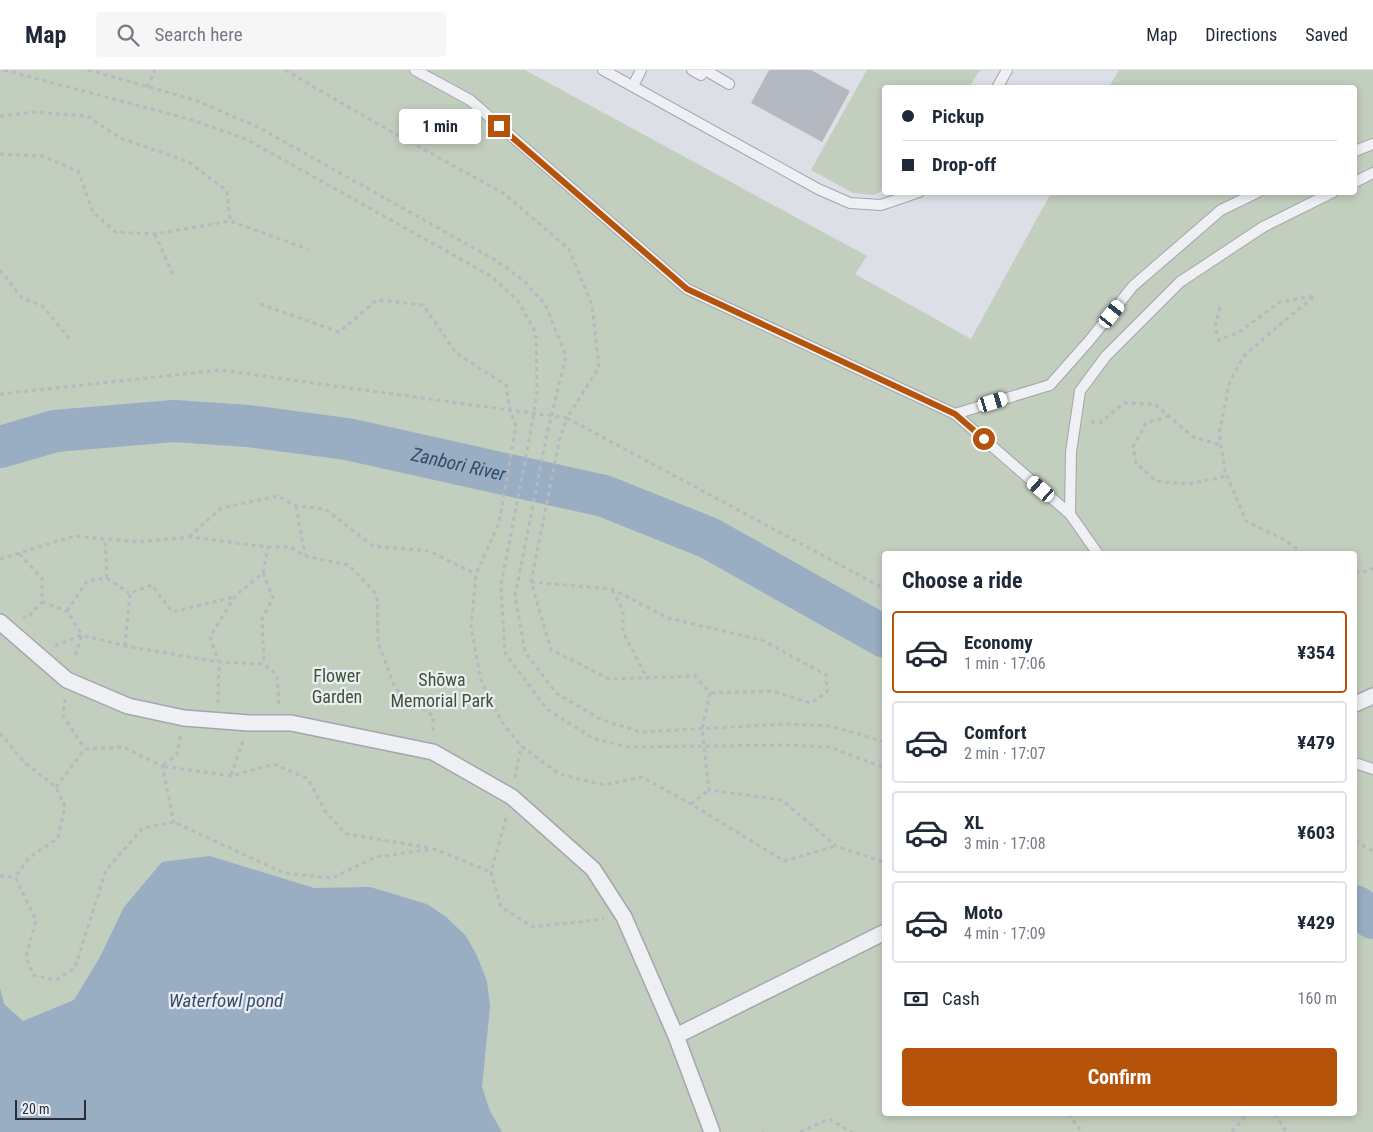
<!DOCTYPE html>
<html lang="en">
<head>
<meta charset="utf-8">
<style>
	:root { --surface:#fff; --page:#f6f6f7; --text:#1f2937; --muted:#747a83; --line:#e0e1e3; --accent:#b45309 }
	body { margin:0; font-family:"Roboto Condensed",sans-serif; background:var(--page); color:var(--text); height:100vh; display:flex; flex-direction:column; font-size:19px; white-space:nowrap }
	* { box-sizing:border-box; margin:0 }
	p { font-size:16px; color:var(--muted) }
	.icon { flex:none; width:28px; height:28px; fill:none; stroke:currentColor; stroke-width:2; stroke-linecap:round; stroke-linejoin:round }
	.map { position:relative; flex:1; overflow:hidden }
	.details { position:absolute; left:882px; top:481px; width:475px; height:565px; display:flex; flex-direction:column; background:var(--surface); border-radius:5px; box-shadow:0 2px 8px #0003 }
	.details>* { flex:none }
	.top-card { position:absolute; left:882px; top:15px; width:475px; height:110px; border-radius:5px; box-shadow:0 2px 8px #0003; display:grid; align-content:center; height:110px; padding:0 20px; background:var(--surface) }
	.scale { position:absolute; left:15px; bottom:12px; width:71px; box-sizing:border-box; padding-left:5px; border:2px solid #272e3a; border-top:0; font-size:14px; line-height:18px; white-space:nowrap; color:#272e3a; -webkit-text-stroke:4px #ebeef3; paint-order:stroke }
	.end { position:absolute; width:22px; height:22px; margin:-11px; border:6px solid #b45309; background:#fff; box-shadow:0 0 0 2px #fff }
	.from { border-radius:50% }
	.bubble { position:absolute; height:35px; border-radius:5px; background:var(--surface); box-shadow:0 2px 8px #0003; font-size:16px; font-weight:700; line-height:35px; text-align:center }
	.car { position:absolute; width:15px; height:30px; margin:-15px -8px; border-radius:6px; box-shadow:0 0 4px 1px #0007; background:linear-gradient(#fff 24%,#345 0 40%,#fff 0 76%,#345 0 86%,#fff 0) }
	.top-card b { display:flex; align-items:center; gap:18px; height:48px; font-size:19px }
	.top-card b+b { border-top:1px solid var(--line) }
	.top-card i { width:12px; height:12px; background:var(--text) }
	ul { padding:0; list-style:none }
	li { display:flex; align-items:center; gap:15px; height:82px; margin:0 10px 8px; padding:0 10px; border:2px solid var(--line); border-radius:5px }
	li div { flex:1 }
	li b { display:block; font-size:19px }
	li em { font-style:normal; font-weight:700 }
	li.on { border-color:var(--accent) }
	li>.icon { width:45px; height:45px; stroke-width:1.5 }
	h2 { padding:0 20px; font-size:22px; line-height:60px }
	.pay { display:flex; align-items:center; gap:12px; height:55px; padding:0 20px; font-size:19px }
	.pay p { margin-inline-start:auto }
	.primary-button { display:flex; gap:10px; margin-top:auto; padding:10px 20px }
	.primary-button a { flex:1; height:58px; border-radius:5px; background:var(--accent); color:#fff; font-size:20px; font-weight:700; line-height:58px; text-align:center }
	header { display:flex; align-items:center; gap:30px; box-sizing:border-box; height:70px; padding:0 25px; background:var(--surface); border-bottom:1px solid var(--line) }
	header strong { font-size:24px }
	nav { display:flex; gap:28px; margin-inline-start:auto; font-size:18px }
	.search { width:350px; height:45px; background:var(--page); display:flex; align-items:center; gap:12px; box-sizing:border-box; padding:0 18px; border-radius:5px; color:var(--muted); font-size:19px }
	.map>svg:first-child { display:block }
	.green { fill:#c2cebe; fill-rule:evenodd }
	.water { fill:#99adc3 }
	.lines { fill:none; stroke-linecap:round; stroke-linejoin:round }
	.river { stroke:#99adc3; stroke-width:42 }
	.building { fill:#b4b9c1 }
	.service-casing { stroke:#a2a6ae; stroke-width:12 }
	.pedestrian-casing { stroke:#a2a6ae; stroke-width:18 }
	.path { stroke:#b6bac0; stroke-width:3; stroke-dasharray:4 4; stroke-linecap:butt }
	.service { stroke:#eef0f4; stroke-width:10 }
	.pedestrian { stroke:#eef0f4; stroke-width:15 }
	.route { stroke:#b45309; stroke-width:6 }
	.labels { text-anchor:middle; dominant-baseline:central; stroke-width:4.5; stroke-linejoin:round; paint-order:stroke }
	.park-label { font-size:18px; fill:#3b5536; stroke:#ebeef3 }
	.water-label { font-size:19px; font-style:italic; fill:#354c6a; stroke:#ebeef3 }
</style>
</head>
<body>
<header>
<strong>Map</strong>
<div class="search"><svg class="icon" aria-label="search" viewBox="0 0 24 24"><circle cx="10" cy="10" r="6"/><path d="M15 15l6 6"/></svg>Search here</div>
<nav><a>Map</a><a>Directions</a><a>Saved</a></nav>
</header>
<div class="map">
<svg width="1373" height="1062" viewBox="0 0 1373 1062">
	<rect width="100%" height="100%" fill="#dcdfe5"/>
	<g class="green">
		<path d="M0,0H525L867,186L855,204L971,269L1051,123L1355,122V18L1109,17L1119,0H1373V1062H0ZM885,484H1355V1044H885Z"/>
		<polygon points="867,0 980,0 969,17 885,18 885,119 874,125 853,123 811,100"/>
	</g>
	<polygon class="water" points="210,786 314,818 370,817 427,834 445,846 466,866 477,886 487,911 490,937 482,1017 490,1041 502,1062 0,1062 0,918 4,934 23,951 74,930 100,887 124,837 162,792"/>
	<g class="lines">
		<g class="river">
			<path id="s1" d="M0,377L55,361L174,351L248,356L347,369L604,426L709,468L885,567"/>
			<polyline points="1355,836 1373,848"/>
		</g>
	</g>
	<polygon class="building" points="769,0 811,0 850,21 822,72 751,33"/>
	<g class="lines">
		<g class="service-casing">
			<g id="service">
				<polyline points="415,0 470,30 687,219 955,344 1070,444 1098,484"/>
				<polyline points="603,0 818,119 850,133 881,135 919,122"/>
				<polyline points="692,0 701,5 704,0"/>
				<polyline points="705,0 729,14"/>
				<polyline points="633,16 641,0"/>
				<polyline points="997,18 1007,0"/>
				<polyline points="1355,81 1373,74"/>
				<polyline points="1355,112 1373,103"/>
				<polyline points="955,344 1050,315 1089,271 1133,216 1221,140 1258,122"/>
				<polyline points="1070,444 1071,382 1080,321 1106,286 1180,212 1263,157 1333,122"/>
				<polyline points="1355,693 1373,699"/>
			</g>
		</g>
		<g class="pedestrian-casing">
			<g id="pedestrian">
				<polyline points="0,552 67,610 128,636 184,648 249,653 291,653 433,682 512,727 593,799 624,847 676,966 712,1062"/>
				<polyline points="1355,634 1373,626"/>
				<polyline points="676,966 885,862"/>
			</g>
		</g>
		<g class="path">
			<polyline points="4,0 189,49 246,69 491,206 518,231 536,263 537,322 531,360 501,515 505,583 547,639 592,668 628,677 785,675 829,677 885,698"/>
			<polyline points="88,0 195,30 258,57 497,191 524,211 545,234 566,286 547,364 515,526 525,582 556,623 602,650 641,662 786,654 831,656 885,672"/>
			<polyline points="285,0 376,53 503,123 569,179 592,235 599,297 567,348 885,519"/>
			<polyline points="147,17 155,0"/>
			<polyline points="0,46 33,42 87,46 120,68 189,92 227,121 230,151"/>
			<polyline points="0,84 42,86 78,101 93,142 115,162 155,164 230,151 308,179"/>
			<polyline points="155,164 174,207"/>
			<polyline points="0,200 22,228 43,236 71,271"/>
			<polyline points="260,234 339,262 377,230 423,235 456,283 506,315 510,340 516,356 499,453 476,504 471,558 481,610 501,651 521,676 559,704 604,715 642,707 691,734 784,791 836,776"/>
			<polyline points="1220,237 1215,257 1219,270 1239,262 1280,232 1315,226 1284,251 1244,286 1230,311 1219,363 1225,401 1246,451 1283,469 1304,484"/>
			<polyline points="0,324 220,300 567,348 560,367 531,512 551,580 610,609 695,606 710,623 702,659 709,720 782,730 836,776 881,791 885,798"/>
			<polyline points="1169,346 1146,353 1133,377 1136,393 1156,411 1188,414 1227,406"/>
			<polyline points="1091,352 1100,353 1124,333 1155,334 1193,367 1221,375"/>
			<polyline points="296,436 305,485"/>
			<polyline points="189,467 221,438 278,426 296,436 325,439 373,476 429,481 476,504"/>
			<polyline points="19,484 42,508 42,532 30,545 23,547"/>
			<polyline points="0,489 74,466 139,472 189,467 268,477 290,477 305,486 349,495 377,525 378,572 395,618 433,646 433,664"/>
			<polyline points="1355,502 1366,501 1373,498"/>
			<polyline points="263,503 273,528 262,549 264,594"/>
			<polyline points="107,508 129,523"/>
			<polyline points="531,512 612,519 668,548 762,570 826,605 827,622 811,633 772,621 710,623"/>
			<polyline points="612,520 623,540 623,562 647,608"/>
			<polyline points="42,532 67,541 82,565 74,589"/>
			<polyline points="67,541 87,511 107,508 105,469"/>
			<polyline points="55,576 82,565 125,576 219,592 264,594 277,605 279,634"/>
			<polyline points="125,576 130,523 152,515 172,542 234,527"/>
			<polyline points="65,629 63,646 85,679"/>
			<polyline points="218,633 219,592 210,567 235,526 263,503 268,477"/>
			<polyline points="0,663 23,691 56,717 65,737 58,768 30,787 15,807 36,850 26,887 33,905 56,910 75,898 106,800 143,758 174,752 284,803 332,808 376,787 434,779 491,802"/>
			<polyline points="180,666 177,685 162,696 231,706 274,694 308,709 325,741 346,764 431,778"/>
			<polyline points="231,705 243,671"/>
			<polyline points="515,708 521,676"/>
			<polyline points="56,717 85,679 123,677 162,696 174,752"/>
			<polyline points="691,734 709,720"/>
			<polyline points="506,748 491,802 501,837 533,857 604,849"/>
			<polyline points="1355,771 1373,781"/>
			<polyline points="0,806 15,807"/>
			<polyline points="1068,1044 1082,1062"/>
			<polyline points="1275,1044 1286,1062"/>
			<polyline points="762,1062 764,1062"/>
			<polyline points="800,1062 829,1049 852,1062"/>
			<polyline points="1232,1062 1247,1044"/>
		</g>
		<use href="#service" class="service"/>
		<use href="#pedestrian" class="pedestrian"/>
	</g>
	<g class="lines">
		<polyline class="route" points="499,56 687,219 955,344 984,369"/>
	</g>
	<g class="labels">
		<g class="park-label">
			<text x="337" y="605">Flower<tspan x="337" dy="21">Garden</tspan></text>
			<text x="442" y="609">Shōwa<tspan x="442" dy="21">Memorial Park</tspan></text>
		</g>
		<g class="water-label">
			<text stroke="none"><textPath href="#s1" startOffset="465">Zanbori River</textPath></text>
			<text x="226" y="930">Waterfowl pond</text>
		</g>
	</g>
</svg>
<div class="scale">20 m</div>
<i class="end from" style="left:984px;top:369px"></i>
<i class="end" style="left:499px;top:56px"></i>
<div class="bubble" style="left:399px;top:39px;width:82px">1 min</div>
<i class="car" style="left:1112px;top:244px;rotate:39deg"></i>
<i class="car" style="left:993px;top:332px;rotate:73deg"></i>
<i class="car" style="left:1041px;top:419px;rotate:311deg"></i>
<div class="top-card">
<b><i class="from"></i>Pickup</b>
<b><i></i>Drop-off</b>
</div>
<section class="details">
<h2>Choose a ride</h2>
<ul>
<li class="on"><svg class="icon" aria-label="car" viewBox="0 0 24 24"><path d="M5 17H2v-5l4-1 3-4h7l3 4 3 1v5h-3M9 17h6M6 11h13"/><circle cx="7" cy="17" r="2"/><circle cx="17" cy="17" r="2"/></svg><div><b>Economy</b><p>1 min · 17:06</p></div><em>¥354</em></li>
<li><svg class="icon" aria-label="car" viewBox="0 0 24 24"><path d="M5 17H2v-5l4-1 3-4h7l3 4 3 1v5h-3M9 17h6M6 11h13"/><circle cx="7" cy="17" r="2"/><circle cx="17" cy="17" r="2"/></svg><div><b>Comfort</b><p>2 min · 17:07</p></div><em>¥479</em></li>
<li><svg class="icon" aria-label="car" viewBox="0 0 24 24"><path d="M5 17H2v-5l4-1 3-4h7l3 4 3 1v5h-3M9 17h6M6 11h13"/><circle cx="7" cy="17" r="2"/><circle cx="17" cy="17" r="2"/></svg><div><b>XL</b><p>3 min · 17:08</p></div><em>¥603</em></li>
<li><svg class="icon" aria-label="car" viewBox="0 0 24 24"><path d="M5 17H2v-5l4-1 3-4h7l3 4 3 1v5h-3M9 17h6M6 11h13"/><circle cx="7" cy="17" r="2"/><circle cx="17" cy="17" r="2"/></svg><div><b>Moto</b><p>4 min · 17:09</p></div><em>¥429</em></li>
</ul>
<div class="pay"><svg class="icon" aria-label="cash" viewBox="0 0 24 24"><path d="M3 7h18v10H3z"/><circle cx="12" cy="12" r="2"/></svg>Cash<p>160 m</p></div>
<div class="primary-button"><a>Confirm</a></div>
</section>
</div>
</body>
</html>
